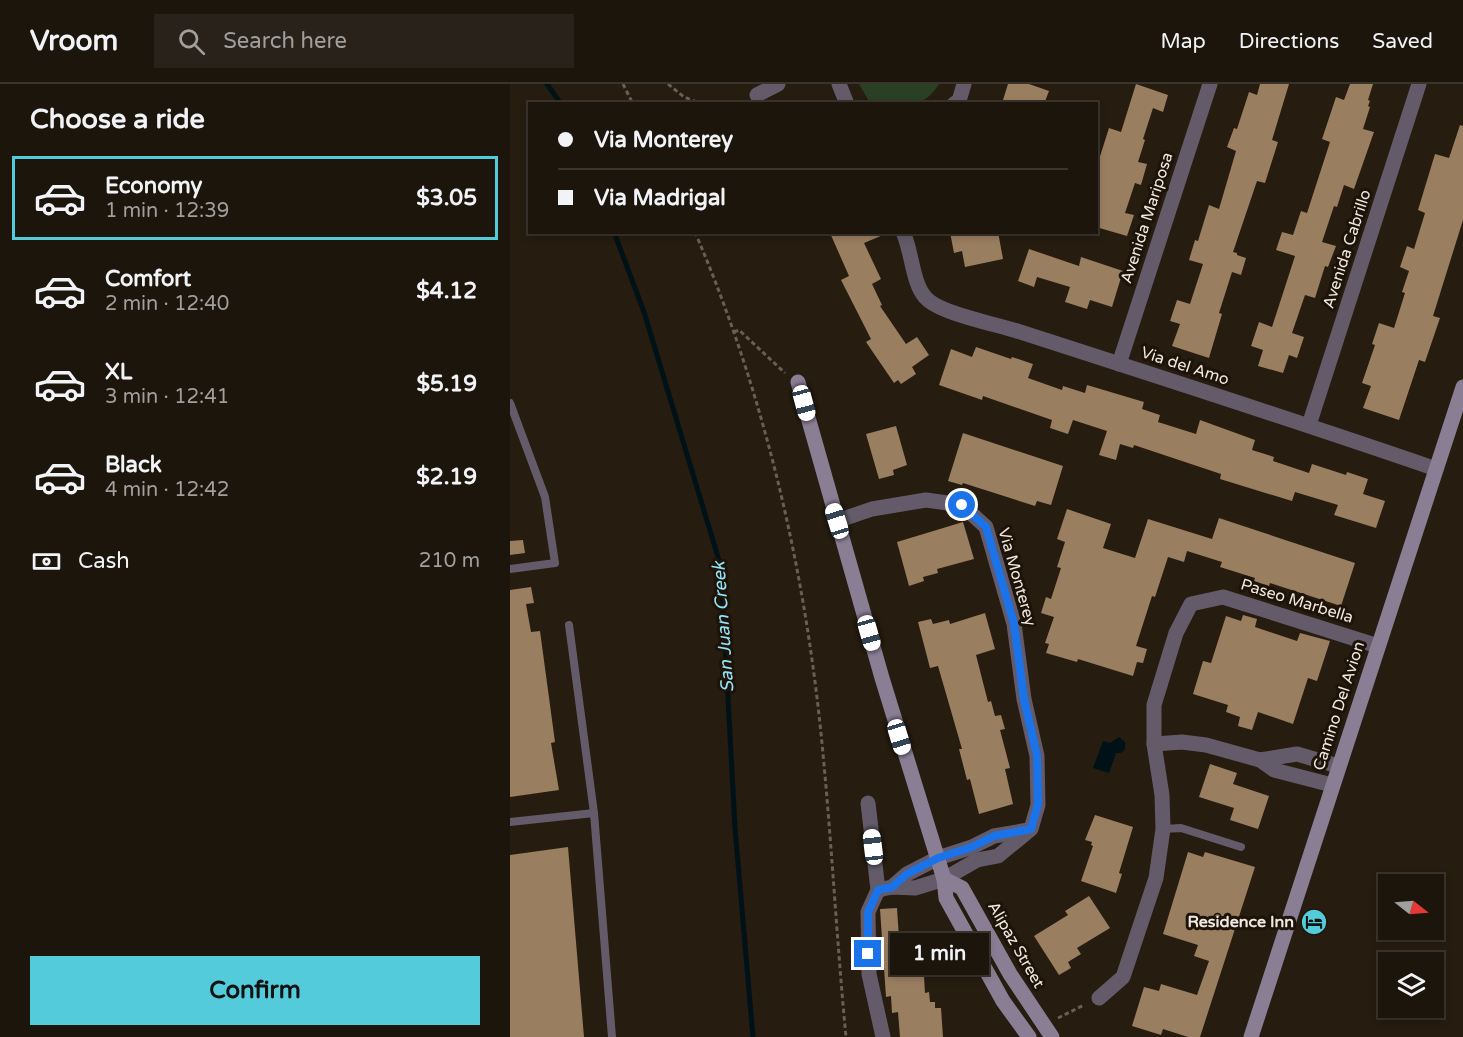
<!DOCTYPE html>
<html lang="en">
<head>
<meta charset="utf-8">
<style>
	:root { --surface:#1c150c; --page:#29221a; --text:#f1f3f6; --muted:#a09f9d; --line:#3a342d; --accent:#53cbdb }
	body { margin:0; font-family:"Varela Round",sans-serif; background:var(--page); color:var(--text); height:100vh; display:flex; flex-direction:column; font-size:22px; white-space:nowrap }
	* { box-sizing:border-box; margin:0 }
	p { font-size:20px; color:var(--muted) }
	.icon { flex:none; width:33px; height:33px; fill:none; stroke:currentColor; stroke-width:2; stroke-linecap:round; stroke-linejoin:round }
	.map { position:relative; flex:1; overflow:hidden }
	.drawer { display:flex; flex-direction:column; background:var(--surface); width:510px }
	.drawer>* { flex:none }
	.guide { position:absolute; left:18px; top:18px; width:570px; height:132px; border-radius:0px; box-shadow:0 3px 9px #0003,0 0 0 2px var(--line); display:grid; align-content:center; height:132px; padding:0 30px; background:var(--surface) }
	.needle { width:39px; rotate:107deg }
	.buttons { position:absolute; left:868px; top:790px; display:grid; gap:12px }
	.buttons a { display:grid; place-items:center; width:66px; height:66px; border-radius:0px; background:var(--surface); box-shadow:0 3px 9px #0003,0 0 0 2px var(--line); font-size:30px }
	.end { position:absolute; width:27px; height:27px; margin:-14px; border:8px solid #1a73e8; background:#fff; box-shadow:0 0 0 3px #fff }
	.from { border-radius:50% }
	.bubble { position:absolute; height:42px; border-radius:0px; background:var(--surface); box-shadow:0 3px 9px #0003,0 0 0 2px var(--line); font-size:20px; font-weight:800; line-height:42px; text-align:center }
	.car { position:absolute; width:18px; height:36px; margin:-18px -9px; border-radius:8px; box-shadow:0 0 4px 2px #0007; background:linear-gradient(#fff 24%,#345 0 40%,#fff 0 76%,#345 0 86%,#fff 0) }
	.guide b { display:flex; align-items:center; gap:21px; height:57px; font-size:22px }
	.guide b+b { border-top:2px solid var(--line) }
	.guide i { width:15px; height:15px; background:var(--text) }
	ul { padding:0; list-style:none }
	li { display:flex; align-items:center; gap:18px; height:84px; margin:0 12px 9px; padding:0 18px; border:3px solid transparent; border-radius:0px }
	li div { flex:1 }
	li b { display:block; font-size:22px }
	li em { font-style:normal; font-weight:800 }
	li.on { border-color:var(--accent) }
	li>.icon { width:54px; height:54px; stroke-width:1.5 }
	h2 { padding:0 30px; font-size:27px; line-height:72px }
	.pay { display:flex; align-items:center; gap:15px; height:66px; padding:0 30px; font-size:22px }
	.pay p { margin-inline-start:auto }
	.action { display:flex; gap:12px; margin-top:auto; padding:12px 30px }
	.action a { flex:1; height:69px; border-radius:0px; background:var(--accent); color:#111; font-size:24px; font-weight:800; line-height:69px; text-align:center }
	header { display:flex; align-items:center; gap:36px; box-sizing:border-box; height:84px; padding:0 30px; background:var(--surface); border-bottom:2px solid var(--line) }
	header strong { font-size:28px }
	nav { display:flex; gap:33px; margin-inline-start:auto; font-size:21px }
	.search { width:420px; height:54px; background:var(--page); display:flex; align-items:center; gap:15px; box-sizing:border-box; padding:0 21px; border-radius:0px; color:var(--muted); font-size:22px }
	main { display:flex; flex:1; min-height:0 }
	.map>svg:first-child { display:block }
	.green { fill:#294025 }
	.water { fill:#001217 }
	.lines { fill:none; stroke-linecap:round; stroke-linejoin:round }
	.stream { stroke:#001217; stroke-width:5 }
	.building { fill:#9a7e60 }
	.path { stroke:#685f55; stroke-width:3; stroke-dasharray:4.5 3; stroke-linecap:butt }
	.lane { stroke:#635b6a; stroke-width:8 }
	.street { stroke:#635b6a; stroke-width:15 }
	.secondary { stroke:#8a7e95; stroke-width:15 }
	.route { stroke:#1a73e8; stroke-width:8 }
	.labels { text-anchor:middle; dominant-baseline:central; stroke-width:6; stroke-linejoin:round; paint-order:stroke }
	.street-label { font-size:16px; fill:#f0e9e1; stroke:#1d1308 }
	.poi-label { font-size:16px; font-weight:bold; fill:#f0e9e1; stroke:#1d1308; text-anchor:end }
	.water-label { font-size:18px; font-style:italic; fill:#92e4f9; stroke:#1d1308 }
</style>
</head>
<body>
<header>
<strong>Vroom</strong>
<div class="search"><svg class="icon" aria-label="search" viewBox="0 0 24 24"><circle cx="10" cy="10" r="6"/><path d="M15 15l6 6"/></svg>Search here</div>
<nav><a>Map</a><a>Directions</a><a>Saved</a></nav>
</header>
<main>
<section class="drawer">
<h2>Choose a ride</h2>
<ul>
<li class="on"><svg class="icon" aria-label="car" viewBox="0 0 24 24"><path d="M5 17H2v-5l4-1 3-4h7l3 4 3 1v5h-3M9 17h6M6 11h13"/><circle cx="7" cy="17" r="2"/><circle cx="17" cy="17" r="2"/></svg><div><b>Economy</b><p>1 min · 12:39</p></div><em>$3.05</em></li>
<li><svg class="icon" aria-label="car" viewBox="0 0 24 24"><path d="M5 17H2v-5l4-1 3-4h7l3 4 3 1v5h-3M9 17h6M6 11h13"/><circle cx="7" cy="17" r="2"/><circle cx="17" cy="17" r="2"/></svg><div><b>Comfort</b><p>2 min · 12:40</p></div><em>$4.12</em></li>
<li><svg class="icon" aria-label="car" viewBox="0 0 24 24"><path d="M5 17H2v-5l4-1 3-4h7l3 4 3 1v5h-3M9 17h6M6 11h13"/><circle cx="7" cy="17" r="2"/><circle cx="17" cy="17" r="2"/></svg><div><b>XL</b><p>3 min · 12:41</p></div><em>$5.19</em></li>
<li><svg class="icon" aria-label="car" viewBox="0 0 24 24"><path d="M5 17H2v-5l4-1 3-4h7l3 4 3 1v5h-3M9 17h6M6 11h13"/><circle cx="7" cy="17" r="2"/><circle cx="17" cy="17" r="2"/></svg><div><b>Black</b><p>4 min · 12:42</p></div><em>$2.19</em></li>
</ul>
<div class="pay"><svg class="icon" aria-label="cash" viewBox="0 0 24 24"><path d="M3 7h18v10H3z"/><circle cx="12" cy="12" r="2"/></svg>Cash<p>210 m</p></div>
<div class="action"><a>Confirm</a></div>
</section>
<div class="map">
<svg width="953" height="953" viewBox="0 0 953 953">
	<rect width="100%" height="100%" fill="#261c10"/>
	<path class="green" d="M349,0H429C412,28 389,20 360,19Z"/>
	<polygon class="water" points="609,653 615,658 615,665 611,669 606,669 599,689 583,684 593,657 600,659"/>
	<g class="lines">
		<g class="stream">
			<polyline points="37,0 51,20"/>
			<polyline points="104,148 134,228 211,483 225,744 243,953"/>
		</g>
	</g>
	<g class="building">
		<polygon points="498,0 519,0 539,7 534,20 495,20 496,17 493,16"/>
		<polygon points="626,0 658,11 653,28 643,24 633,55 635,56 628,78 637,80 631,101 625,99 615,129 624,131 617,152 586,143 586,85 599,44 611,48"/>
		<polygon points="750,0 779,0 762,56 768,58 755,99 747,97 723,168 727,169 727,171 736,174 731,191 722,188 709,229 712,230 699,274 662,262 670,240 660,237 667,216 680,220 693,180 679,176 685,156 688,157 699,121 709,125 726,67 717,63 724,44 727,45 739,8 747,11"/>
		<polygon points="840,0 863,0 858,16 860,17 858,22 860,23 853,45 864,48 844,105 834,101 827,123 824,122 812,158 826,162 818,183 815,182 805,214 795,211 782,249 794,253 787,274 779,271 773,289 748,282 753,266 741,262 749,238 762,243 785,172 766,166 772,148 783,151 791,127 797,129 820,58 812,55 826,13 834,16"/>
		<polygon points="950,41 953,42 953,136 923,232 930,234 915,278 909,276 889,336 853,324 861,302 852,299 865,261 862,260 869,239 884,244 895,209 892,208 899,187 890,183 897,162 904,165 915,129 908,126 925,70 939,74"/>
		<polygon points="440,148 488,148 493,175 455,183 452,167 444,169"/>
		<polygon points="320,149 378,149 354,159 371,195 362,200 372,221 370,222 396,260 407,253 419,271 402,283 406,290 391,300 388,296 384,299 356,258 361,255 331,196 339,192"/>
		<polygon points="519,165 569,182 571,173 613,187 602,223 580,216 577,225 555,218 560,203 527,193 524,203 508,197"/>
		<polygon points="466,263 501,275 502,273 523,280 518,294 552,306 553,302 575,309 577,301 634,318 632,325 650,331 648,338 686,350 690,336 745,356 742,366 764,373 763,377 799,389 802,380 836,391 837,388 858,395 853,410 875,417 866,444 824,431 828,421 785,408 782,417 710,395 711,390 624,361 623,364 610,360 606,376 589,371 597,347 563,336 558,350 540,344 542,336 473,312 472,316 429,301 441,265 462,273"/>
		<polygon points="386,342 397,381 383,386 384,391 369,395 356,350"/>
		<polygon points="453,349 553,382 541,421 527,417 525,422 453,399 452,401 438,397"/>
		<polygon points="557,425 601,440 593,464 625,474 638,435 702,455 709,434 845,479 831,522 760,499 759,502 744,497 745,494 710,483 712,478 677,467 674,478 658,473 645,513 642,512 626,562 637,565 633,579 627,578 623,592 568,575 567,578 536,569 539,560 535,559 544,533 531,529 536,513 541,515 551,484 547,483 555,458 547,455"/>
		<polygon points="453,438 464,475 427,485 428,489 413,493 414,497 399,502 387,458"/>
		<polygon points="13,456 15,469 0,471 0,457"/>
		<polygon points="21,503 24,519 16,520 21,548 30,547 45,658 41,659 49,706 0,713 0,506"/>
		<polygon points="475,529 485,565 466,571 478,618 481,617 485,632 491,631 495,645 490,646 500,684 495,685 503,720 469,730 460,695 457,696 449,665 452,665 428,582 420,584 408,538 421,535 423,540 439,536 440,540"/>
		<polygon points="733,531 747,535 745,543 787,557 790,549 820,557 807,597 798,594 783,640 748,628 742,646 728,642 730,633 716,628 718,621 683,610 693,577 701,579 716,532 731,537"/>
		<polygon points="700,680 727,689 723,700 759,712 748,745 720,736 724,724 689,713"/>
		<polygon points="585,731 623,743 609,789 612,790 606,809 571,797 583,762 581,761 582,758 575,756"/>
		<polygon points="58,763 74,953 0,953 0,771"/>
		<polygon points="678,768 693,773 695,768 745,783 690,953 678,953 653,945 651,951 622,942 634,903 649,907 651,900 687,911 699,877 684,872 688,861 653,850"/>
		<polygon points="579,812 600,844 567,864 571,870 558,878 561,884 549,891 524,852 558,831 555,827"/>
		<polygon points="387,824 389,854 409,852 409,859 412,859 415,909 419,908 420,918 425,918 425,924 431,924 433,953 390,953 388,928 382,929 381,912 376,913 370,825"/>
	</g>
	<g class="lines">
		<g class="path">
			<polyline points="113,0 123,20"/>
			<polyline points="158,0 174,13 192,20"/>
			<path d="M185,148C252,304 292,472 310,640C321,744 326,849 336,953"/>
			<polyline points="224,248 229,246 275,289"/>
			<polyline points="548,934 574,921"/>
		</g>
		<g class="lane">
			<polyline points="0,319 35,413 45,479 0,485"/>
			<polyline points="59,541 84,729"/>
			<polyline points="0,738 84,729 102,953"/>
			<polyline points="653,745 671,744 731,763"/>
		</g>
		<g class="street">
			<polyline points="329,0 337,20"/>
			<polyline points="247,11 268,0"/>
			<polyline points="444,20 449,17 454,0"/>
			<path d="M393,148C402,167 402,198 415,213C428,229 485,240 507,247C647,292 787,337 926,385"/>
			<polyline points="609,280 700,0"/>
			<polyline points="799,341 909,0"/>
			<polyline points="327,437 362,425 416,416 452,421 476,443 504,540 514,615 527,672 528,721 521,745 488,772 467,776 434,795 405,804 382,803 368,806"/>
			<polyline points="644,660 672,658 696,661 750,676 764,686 822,701"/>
			<polyline points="750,676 787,670 828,682"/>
			<polyline points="358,719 368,806 358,828 359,890 373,953"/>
			<polyline points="382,803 397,790 428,774 462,763 484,752 518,746"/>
			<polyline points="589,914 613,893 646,794 653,745 652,711 644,660 644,621 666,549 681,520 713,513 868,562"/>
		</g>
		<g class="secondary">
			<polyline points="288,298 372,594 434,795 436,814 493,917 519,953"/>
			<polyline points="434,795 452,804 500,890 542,953"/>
			<polyline points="741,953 953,303"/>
		</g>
	</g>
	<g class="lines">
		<polyline class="route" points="358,870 358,828 368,806 382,803 397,790 428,774 462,763 484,752 521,745 528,720 527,672 514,615 504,540 476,443 452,421"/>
	</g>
	<defs>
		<g id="hotel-disc" transform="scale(1.35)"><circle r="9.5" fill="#53cbdb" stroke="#1d1308"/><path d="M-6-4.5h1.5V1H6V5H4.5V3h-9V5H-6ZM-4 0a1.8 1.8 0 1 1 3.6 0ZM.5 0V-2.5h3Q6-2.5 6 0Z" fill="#111"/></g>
	</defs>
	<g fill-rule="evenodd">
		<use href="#hotel-disc" x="804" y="838"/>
	</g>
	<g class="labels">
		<g class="street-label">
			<text transform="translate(637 134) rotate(-72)">Avenida Mariposa</text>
			<text transform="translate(837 165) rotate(-72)">Avenida Cabrillo</text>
			<text transform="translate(675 282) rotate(18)">Via del Amo</text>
			<text transform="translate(507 493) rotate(74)">Via Monterey</text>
			<text transform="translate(787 517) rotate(17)">Paseo Marbella</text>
			<text transform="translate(829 622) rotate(-72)">Camino Del Avion</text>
			<text transform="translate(506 861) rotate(60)">Alipaz Street</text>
		</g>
		<g class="poi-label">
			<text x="784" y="838">Residence Inn</text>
		</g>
		<g class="water-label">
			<text transform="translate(213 543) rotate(-94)">San Juan Creek</text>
		</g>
	</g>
</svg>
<div class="buttons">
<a><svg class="needle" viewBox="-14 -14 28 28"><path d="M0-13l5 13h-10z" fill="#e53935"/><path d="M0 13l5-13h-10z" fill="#a09f9d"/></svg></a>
<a><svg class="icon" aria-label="layers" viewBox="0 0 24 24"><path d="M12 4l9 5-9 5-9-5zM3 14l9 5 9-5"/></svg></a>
</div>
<i class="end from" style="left:452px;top:421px"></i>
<i class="end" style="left:358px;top:870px"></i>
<div class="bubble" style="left:380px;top:849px;width:99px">1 min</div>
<i class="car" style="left:294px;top:319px;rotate:165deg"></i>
<i class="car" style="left:327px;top:437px;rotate:343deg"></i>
<i class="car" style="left:359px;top:549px;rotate:164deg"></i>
<i class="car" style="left:389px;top:653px;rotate:163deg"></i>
<i class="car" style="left:363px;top:763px;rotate:353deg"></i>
<div class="guide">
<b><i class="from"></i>Via Monterey</b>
<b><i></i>Via Madrigal</b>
</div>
</div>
</main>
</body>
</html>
